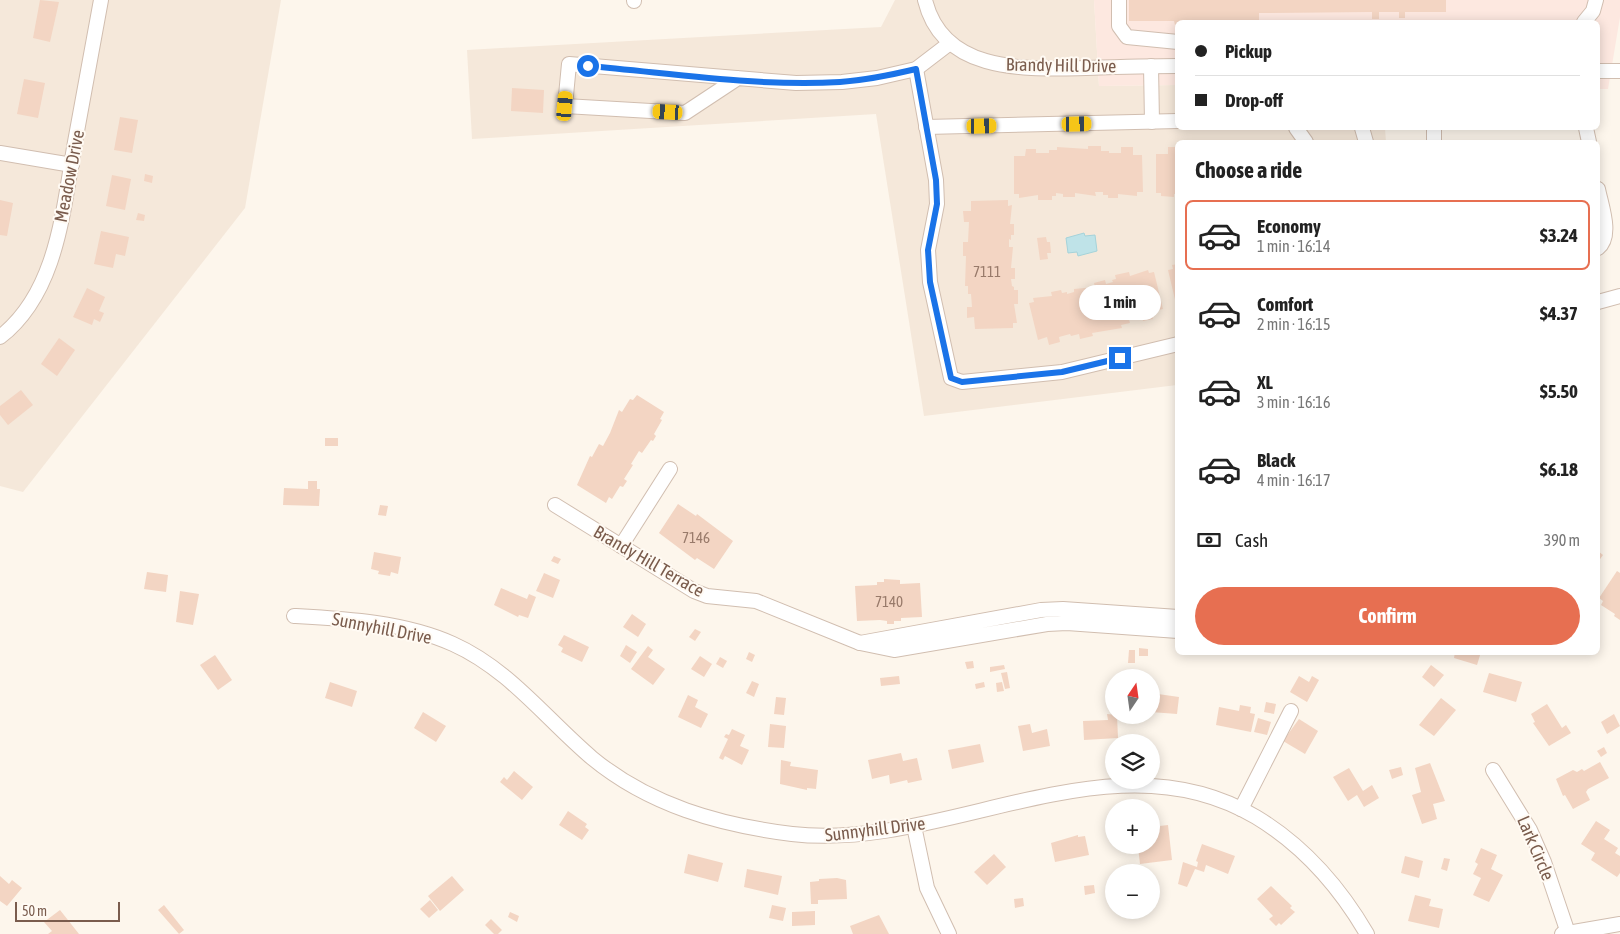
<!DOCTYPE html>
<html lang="en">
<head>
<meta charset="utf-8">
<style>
	:root { --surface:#fff; --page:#f6f6f6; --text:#222; --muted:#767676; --line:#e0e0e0; --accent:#e76f51 }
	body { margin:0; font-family:"Asap Condensed",sans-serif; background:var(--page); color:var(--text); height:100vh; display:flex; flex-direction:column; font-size:19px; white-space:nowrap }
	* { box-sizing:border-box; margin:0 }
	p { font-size:16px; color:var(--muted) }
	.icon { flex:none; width:28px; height:28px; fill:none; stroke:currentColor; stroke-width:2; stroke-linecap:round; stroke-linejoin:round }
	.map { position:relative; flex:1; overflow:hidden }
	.details { position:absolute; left:1175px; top:140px; width:425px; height:515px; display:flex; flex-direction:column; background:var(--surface); border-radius:8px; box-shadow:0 2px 12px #0003 }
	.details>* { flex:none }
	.guide { position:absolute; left:1175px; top:20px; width:425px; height:110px; border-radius:8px; box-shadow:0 2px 12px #0003; display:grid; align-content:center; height:110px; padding:0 20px; background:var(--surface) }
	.needle { width:32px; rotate:13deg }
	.fabs { position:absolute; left:1105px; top:669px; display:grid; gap:10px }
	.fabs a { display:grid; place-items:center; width:55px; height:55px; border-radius:50%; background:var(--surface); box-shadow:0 2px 12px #0003; font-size:25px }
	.scale { position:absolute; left:15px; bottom:12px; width:105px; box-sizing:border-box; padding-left:5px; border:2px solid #7a5c4d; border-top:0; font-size:14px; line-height:18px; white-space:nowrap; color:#7a5c4d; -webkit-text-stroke:4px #fffaf3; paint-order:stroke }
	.end { position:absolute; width:22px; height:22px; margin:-11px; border:6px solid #1a73e8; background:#fff; box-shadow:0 0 0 2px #fff }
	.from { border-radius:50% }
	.bubble { position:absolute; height:35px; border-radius:18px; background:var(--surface); box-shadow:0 2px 12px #0003; font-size:16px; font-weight:700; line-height:35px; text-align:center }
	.car { position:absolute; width:15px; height:30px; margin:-15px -8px; border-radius:6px; box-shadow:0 0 4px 1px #0007; background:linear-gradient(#f5c518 24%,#345 0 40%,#f5c518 0 76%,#345 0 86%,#f5c518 0) }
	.guide b { display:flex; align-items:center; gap:18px; height:48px; font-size:19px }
	.guide b+b { border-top:1px solid var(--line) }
	.guide i { width:12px; height:12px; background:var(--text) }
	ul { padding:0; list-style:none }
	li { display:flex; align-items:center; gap:15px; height:70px; margin:0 10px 8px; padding:0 10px; border:2px solid transparent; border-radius:8px }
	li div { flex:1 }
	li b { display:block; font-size:19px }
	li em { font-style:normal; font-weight:700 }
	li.selected { border-color:var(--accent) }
	li>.icon { width:45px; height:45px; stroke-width:1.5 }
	h2 { padding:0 20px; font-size:22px; line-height:60px }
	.pay { display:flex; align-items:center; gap:12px; height:55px; padding:0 20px; font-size:19px }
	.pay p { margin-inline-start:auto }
	.cta { display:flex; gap:10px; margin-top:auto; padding:10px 20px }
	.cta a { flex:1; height:58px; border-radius:30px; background:var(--accent); color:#fff; font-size:20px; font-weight:700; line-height:58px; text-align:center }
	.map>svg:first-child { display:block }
	.residential { fill:#f5e8da }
	.commercial { fill:#fde8e0 }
	.water { fill:#bfe3e8; stroke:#a5d3da }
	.building { fill:#f3d5c3 }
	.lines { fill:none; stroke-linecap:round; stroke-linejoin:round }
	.minor-casing { stroke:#d1beb0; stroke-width:16 }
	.minor { stroke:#fff; stroke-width:14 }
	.route { stroke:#1a73e8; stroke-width:6 }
	.labels { text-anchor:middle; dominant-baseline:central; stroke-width:4; stroke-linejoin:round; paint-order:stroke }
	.number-label { font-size:15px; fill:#987a6a }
	.street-label { font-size:18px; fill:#7a5c4d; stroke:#fffaf3 }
</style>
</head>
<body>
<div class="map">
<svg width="1620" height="934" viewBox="0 0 1620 934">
	<rect width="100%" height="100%" fill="#fdf6ec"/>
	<g class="residential">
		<polygon points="0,0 281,0 245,208 23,492 0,486"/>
		<polygon points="895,0 1094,0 1099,86 1177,85 1178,128 1385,128 1386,142 1178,142 1177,385 924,416 876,114 472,139 467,50 881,27"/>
	</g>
	<polygon class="commercial" points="1094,0 1620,0 1620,17 1608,89 1598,89 1598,22 1178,22 1177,85 1099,86"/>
	<polygon class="water" points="1084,233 1085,236 1095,235 1097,251 1078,256 1077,252 1068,253 1066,238"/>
	<g class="building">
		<polygon points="40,0 59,2 50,42 33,38"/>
		<polygon points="1129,0 1446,0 1446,12 1405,12 1405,18 1399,18 1399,12 1379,12 1379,19 1372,19 1372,12 1259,13 1259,20 1178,22 1175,25 1174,21 1129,21"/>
		<polygon points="24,79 45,83 38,118 17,114"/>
		<polygon points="512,88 544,90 543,113 511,111"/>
		<polygon points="120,117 138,120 132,153 114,150"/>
		<polygon points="1088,146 1101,146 1101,151 1109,151 1109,153 1121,153 1121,147 1133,147 1133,155 1142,155 1143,192 1137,192 1137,196 1118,194 1118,198 1108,198 1108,195 1103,195 1103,192 1095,192 1096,196 1075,193 1075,197 1063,197 1063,194 1056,193 1056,196 1052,196 1052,200 1038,200 1038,195 1019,198 1019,194 1014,194 1014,156 1025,156 1026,149 1036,149 1036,153 1049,153 1049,150 1057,150 1057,147 1088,149"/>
		<polygon points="1168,147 1178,147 1178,194 1174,194 1174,197 1161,196 1161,193 1156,193 1156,154 1168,154"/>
		<polygon points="145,174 153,176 152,183 144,181"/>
		<polygon points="112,175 131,179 125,210 106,206"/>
		<polygon points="0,200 13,203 7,236 0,235"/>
		<polygon points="1008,200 1008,206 1012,205 1010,224 1014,224 1014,235 1011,235 1011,240 1009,239 1009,247 1013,247 1011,268 1015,268 1015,279 1011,279 1012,286 1014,287 1014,290 1018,290 1018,304 1014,304 1017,323 1013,323 1013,328 975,329 974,317 967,318 967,307 972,307 971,294 968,294 968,286 965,286 966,256 963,256 963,242 968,242 969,222 964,222 963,211 971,211 971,201"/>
		<polygon points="138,213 145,215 144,221 136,220"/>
		<polygon points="101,231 129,237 125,256 116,254 113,268 94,264"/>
		<polygon points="1046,237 1047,242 1050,242 1051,253 1047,253 1048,259 1040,260 1037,238"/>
		<polygon points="1178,264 1178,308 1177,308 1168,270 1173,269 1172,265"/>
		<polygon points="1148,270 1149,273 1154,272 1163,309 1151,312 1153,319 1143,321 1142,317 1129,320 1130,323 1121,325 1122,328 1092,333 1093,336 1080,339 1079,334 1071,336 1070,334 1059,337 1060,342 1049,345 1047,337 1038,340 1029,303 1034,302 1033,298 1052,296 1051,292 1061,290 1062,293 1067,292 1067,294 1074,292 1074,289 1095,287 1094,283 1105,280 1106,284 1113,282 1112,280 1116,279 1115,275 1129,272 1130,276"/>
		<polygon points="87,288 105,297 99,311 104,313 100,322 94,319 92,325 73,317"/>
		<polygon points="59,338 75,350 57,376 41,364"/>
		<polygon points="21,390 33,405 8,425 0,415 0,406"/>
		<polygon points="637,395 664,412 660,419 662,420 654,434 656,436 653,441 651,440 642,453 639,451 631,464 633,465 624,479 627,481 623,487 620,486 612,499 609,497 606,503 577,485 590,456 592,457 599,444 603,446 610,433 619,410 622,412 630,399 633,400"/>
		<rect x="325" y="438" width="13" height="8"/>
		<polygon points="308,481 317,481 317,489 320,489 319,506 283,505 284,488 308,489"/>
		<polygon points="678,504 696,516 697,514 733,541 714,569 697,558 695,560 659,533"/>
		<polygon points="380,505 388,506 386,516 378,515"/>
		<polygon points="1598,551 1603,555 1598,562"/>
		<polygon points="374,552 401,557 398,574 391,572 390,576 378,574 379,571 371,569"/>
		<polygon points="554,556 561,559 558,564 551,561"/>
		<polygon points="1617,571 1620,573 1620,620 1614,616 1615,614 1601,605 1603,601 1599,598"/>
		<polygon points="147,572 168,575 166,592 144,589"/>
		<polygon points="544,573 560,580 553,598 536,591"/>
		<polygon points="884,579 900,580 900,584 920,583 922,617 901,618 901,621 894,621 894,624 887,624 887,621 880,620 857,621 855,586 877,585 877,582 884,582"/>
		<polygon points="501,588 527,599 529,594 536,597 528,618 519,615 518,617 494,605"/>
		<polygon points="180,591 199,594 193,625 176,622"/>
		<polygon points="632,614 646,624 638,637 623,627"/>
		<polygon points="695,629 701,632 695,641 689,637"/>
		<polygon points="564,635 589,647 582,662 561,652 563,648 558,645"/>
		<polygon points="626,645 637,652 630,663 620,656"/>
		<polygon points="648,646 653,650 648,657 665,669 653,685 631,669"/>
		<polygon points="1139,648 1148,649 1148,656 1139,656"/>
		<polygon points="1129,650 1135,650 1135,663 1128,663"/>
		<polygon points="749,652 755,655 752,662 746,659"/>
		<polygon points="1455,652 1481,652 1477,665 1454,658"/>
		<polygon points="215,655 232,680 218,690 200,665"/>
		<polygon points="700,656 712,664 704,677 691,669"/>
		<polygon points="720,657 727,661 723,668 716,664"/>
		<polygon points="973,661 974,668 967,669 965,662"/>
		<polygon points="1004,665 1005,669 990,672 990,667"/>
		<polygon points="1431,665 1444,675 1434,687 1422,677"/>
		<polygon points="1007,672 1010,688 1005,689 1001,673"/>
		<polygon points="1489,673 1522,682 1516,702 1483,692"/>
		<polygon points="899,676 900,684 881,686 880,678"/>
		<polygon points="1299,676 1309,682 1312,676 1319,680 1307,702 1290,692"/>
		<polygon points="752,681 759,684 754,697 746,693"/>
		<polygon points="330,682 357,691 352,707 325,698"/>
		<polygon points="984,682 985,687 976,689 975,684"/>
		<polygon points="1002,682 1004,691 997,692 996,683"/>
		<polygon points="1151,693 1179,697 1177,714 1151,712"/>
		<polygon points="688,695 698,700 695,707 708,714 701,728 678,717"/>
		<polygon points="776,697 786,698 784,715 774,714"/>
		<polygon points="1441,698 1456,710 1434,736 1419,725"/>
		<polygon points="1266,702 1276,704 1274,714 1264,712"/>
		<polygon points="1547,704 1562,728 1566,725 1571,733 1549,746 1533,723 1535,722 1531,714"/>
		<polygon points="1240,705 1251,707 1250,713 1255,714 1251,732 1216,725 1219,707 1239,711"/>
		<polygon points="423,712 446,726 436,742 414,728"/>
		<polygon points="1107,714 1117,715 1118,738 1084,740 1083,721 1108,720"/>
		<polygon points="1614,714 1620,726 1607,734 1601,722"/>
		<polygon points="1258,718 1271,722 1267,735 1254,732"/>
		<polygon points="1299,719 1318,731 1305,754 1283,741"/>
		<polygon points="770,724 786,726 784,748 768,747"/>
		<polygon points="1030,724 1032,733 1047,729 1050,746 1023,751 1018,726"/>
		<polygon points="732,729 745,735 740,746 749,750 742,765 725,756 723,760 719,758 728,739 724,737 726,734 729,735"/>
		<polygon points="980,744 984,762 952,769 948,750"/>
		<polygon points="1604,747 1607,753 1601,757 1597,751"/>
		<polygon points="901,753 903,761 917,758 922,780 908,783 907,780 890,784 889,775 872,779 868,760"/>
		<polygon points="781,760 791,762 790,766 818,770 816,789 807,788 807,790 780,784"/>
		<polygon points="1600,762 1609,778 1588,789 1586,792 1590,800 1573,809 1565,795 1563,796 1556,779 1573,770 1577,772 1582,769 1584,771"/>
		<polygon points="1430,763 1445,801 1433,804 1437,819 1422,824 1412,795 1421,792 1415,768"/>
		<polygon points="1401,767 1403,775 1392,779 1389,770"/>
		<polygon points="1349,768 1363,791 1372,785 1379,798 1364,807 1357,795 1348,801 1333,777"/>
		<polygon points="514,771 533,787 522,800 500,782 504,777 507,780"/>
		<polygon points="568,811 587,824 585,827 589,830 582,840 559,825"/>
		<polygon points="1596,821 1610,830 1604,839 1618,848 1615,853 1620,856 1620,873 1617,877 1591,860 1595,853 1581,844"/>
		<polygon points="1168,825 1172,860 1140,864 1138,847 1123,849 1122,845 1151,845 1151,827"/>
		<polygon points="1078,835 1078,837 1085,836 1089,855 1055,862 1051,843"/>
		<polygon points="1202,844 1235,856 1228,874 1206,865 1204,872 1195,869 1187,887 1178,884 1183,862 1197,867 1198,862 1196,861"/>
		<polygon points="1481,848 1497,855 1491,869 1503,875 1489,902 1473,895 1481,878 1473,874 1478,864 1475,862"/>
		<polygon points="688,854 723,863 718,882 684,873"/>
		<polygon points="994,854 1006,867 987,885 974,872"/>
		<polygon points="1405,856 1423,861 1419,878 1401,873"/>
		<polygon points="1444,858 1450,859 1447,871 1441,869"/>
		<polygon points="747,869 782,876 778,895 744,887"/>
		<polygon points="0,876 9,884 12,880 22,888 7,906 0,901"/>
		<polygon points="452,876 464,890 440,911 428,896"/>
		<polygon points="837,878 846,880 847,899 818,900 818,904 811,904 810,882 819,881 819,879"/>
		<polygon points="1094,885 1095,893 1085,895 1084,886"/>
		<polygon points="1271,886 1292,906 1290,908 1295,912 1281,925 1279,923 1276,926 1269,919 1273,916 1257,899"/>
		<polygon points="1415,895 1431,899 1429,906 1443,909 1439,928 1408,921"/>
		<polygon points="1023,898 1024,906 1015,908 1014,899"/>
		<polygon points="430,900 438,910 429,918 420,909"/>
		<polygon points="164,905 184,930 179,934 158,910"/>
		<polygon points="772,905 786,908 783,921 769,918"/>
		<polygon points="60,910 79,934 48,934 52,931 44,922"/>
		<polygon points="815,911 815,925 792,926 792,912"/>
		<polygon points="510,912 519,916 517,922 508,917"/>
		<polygon points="879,915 889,934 853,934 850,926"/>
		<polygon points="491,919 502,930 498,934 494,934 485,925"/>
	</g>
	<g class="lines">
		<g class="minor-casing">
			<g id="minor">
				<path d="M925,0C943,74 1026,69 1086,68C1116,67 1147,66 1178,66"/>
				<polyline points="1119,0 1119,26 1127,37 1178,42"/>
				<polyline points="634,1 634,0"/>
				<polyline points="1584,22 1593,11 1596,0"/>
				<polyline points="1151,66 1152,122"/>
				<polyline points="916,69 936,180 937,204 928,250 930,282 951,378 962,382 1062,372 1178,344"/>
				<polyline points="1598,71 1620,71"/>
				<polyline points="738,78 685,113 565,106 569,64 796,83 842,82 877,78 916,69 950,43"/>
				<polyline points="926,127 1178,121"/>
				<polyline points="1296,128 1306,142"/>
				<polyline points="1362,128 1366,142"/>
				<polyline points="1586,128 1589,142"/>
				<polyline points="1434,142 1434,128"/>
				<polyline points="0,153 72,165"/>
				<path d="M1598,189C1601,205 1613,236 1598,248"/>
				<polyline points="1598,302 1620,296"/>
				<path d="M0,337C58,292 63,209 75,142C84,95 92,47 101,0"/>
				<polyline points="555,505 694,591 707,596 756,601 860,643"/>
				<polyline points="621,546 670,469"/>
				<path d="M294,616C347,619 404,622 453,644C509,669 546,719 592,758C649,805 719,825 792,834C946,852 1111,730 1256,817C1304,846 1339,886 1367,934"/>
				<polyline points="1178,617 1063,609 1041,610 860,643 894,650 1047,624 1067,623 1178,631"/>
				<polyline points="1493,770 1530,830 1544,862 1568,933"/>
				<polyline points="1241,809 1291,711"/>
				<polyline points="914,826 927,888 949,934"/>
				<polyline points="1562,934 1620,924"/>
			</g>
		</g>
		<use href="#minor" class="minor"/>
	</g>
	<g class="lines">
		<path class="route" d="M588,66C671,73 758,87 840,82C866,80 891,75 916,69L936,180L937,204L928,250L930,282L951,378L962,382L1062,372L1120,358"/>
	</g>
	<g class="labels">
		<g class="number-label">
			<text x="987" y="271">7111</text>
			<text x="696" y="537">7146</text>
			<text x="889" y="601">7140</text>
		</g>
		<g class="street-label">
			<text transform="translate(1061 65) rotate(1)">Brandy Hill Drive</text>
			<text transform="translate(69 176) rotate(-79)">Meadow Drive</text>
			<text transform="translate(649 561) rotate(30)">Brandy Hill Terrace</text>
			<text transform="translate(382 628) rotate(11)">Sunnyhill Drive</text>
			<text transform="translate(875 829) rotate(-7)">Sunnyhill Drive</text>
			<text transform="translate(1536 848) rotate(67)">Lark Circle</text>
		</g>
	</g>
</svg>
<div class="fabs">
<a><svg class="needle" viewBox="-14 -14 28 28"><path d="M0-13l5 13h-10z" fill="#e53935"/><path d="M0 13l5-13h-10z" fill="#767676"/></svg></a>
<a><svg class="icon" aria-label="layers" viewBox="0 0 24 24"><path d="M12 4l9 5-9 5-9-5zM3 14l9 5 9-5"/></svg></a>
<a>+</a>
<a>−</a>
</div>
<div class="scale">50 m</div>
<i class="end from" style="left:588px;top:66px"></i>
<i class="end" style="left:1120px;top:358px"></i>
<div class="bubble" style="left:1079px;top:285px;width:82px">1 min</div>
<i class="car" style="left:565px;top:106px;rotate:5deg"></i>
<i class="car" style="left:668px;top:112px;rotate:273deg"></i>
<i class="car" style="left:1077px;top:124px;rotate:89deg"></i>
<i class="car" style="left:982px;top:126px;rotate:89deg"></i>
<div class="guide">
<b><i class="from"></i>Pickup</b>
<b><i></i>Drop-off</b>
</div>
<section class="details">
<h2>Choose a ride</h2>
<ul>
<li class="selected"><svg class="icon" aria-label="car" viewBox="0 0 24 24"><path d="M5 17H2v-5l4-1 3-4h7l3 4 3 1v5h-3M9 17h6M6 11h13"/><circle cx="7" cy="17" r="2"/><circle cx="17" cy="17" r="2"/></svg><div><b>Economy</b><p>1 min · 16:14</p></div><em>$3.24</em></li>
<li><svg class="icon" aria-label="car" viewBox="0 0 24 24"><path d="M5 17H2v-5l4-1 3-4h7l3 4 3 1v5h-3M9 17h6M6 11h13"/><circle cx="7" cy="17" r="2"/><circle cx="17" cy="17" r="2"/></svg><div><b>Comfort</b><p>2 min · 16:15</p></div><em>$4.37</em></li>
<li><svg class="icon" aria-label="car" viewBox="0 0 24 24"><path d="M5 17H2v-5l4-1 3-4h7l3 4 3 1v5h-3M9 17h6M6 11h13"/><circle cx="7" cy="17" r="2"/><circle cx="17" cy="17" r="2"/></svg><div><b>XL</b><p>3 min · 16:16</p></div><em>$5.50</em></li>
<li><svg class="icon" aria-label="car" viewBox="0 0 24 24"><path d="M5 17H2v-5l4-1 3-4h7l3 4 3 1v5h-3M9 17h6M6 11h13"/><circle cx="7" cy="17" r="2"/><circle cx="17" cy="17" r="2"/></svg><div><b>Black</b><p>4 min · 16:17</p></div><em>$6.18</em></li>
</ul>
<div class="pay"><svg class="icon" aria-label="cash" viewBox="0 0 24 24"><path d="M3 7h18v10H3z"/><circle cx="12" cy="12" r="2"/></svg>Cash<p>390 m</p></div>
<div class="cta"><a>Confirm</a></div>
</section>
</div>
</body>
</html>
